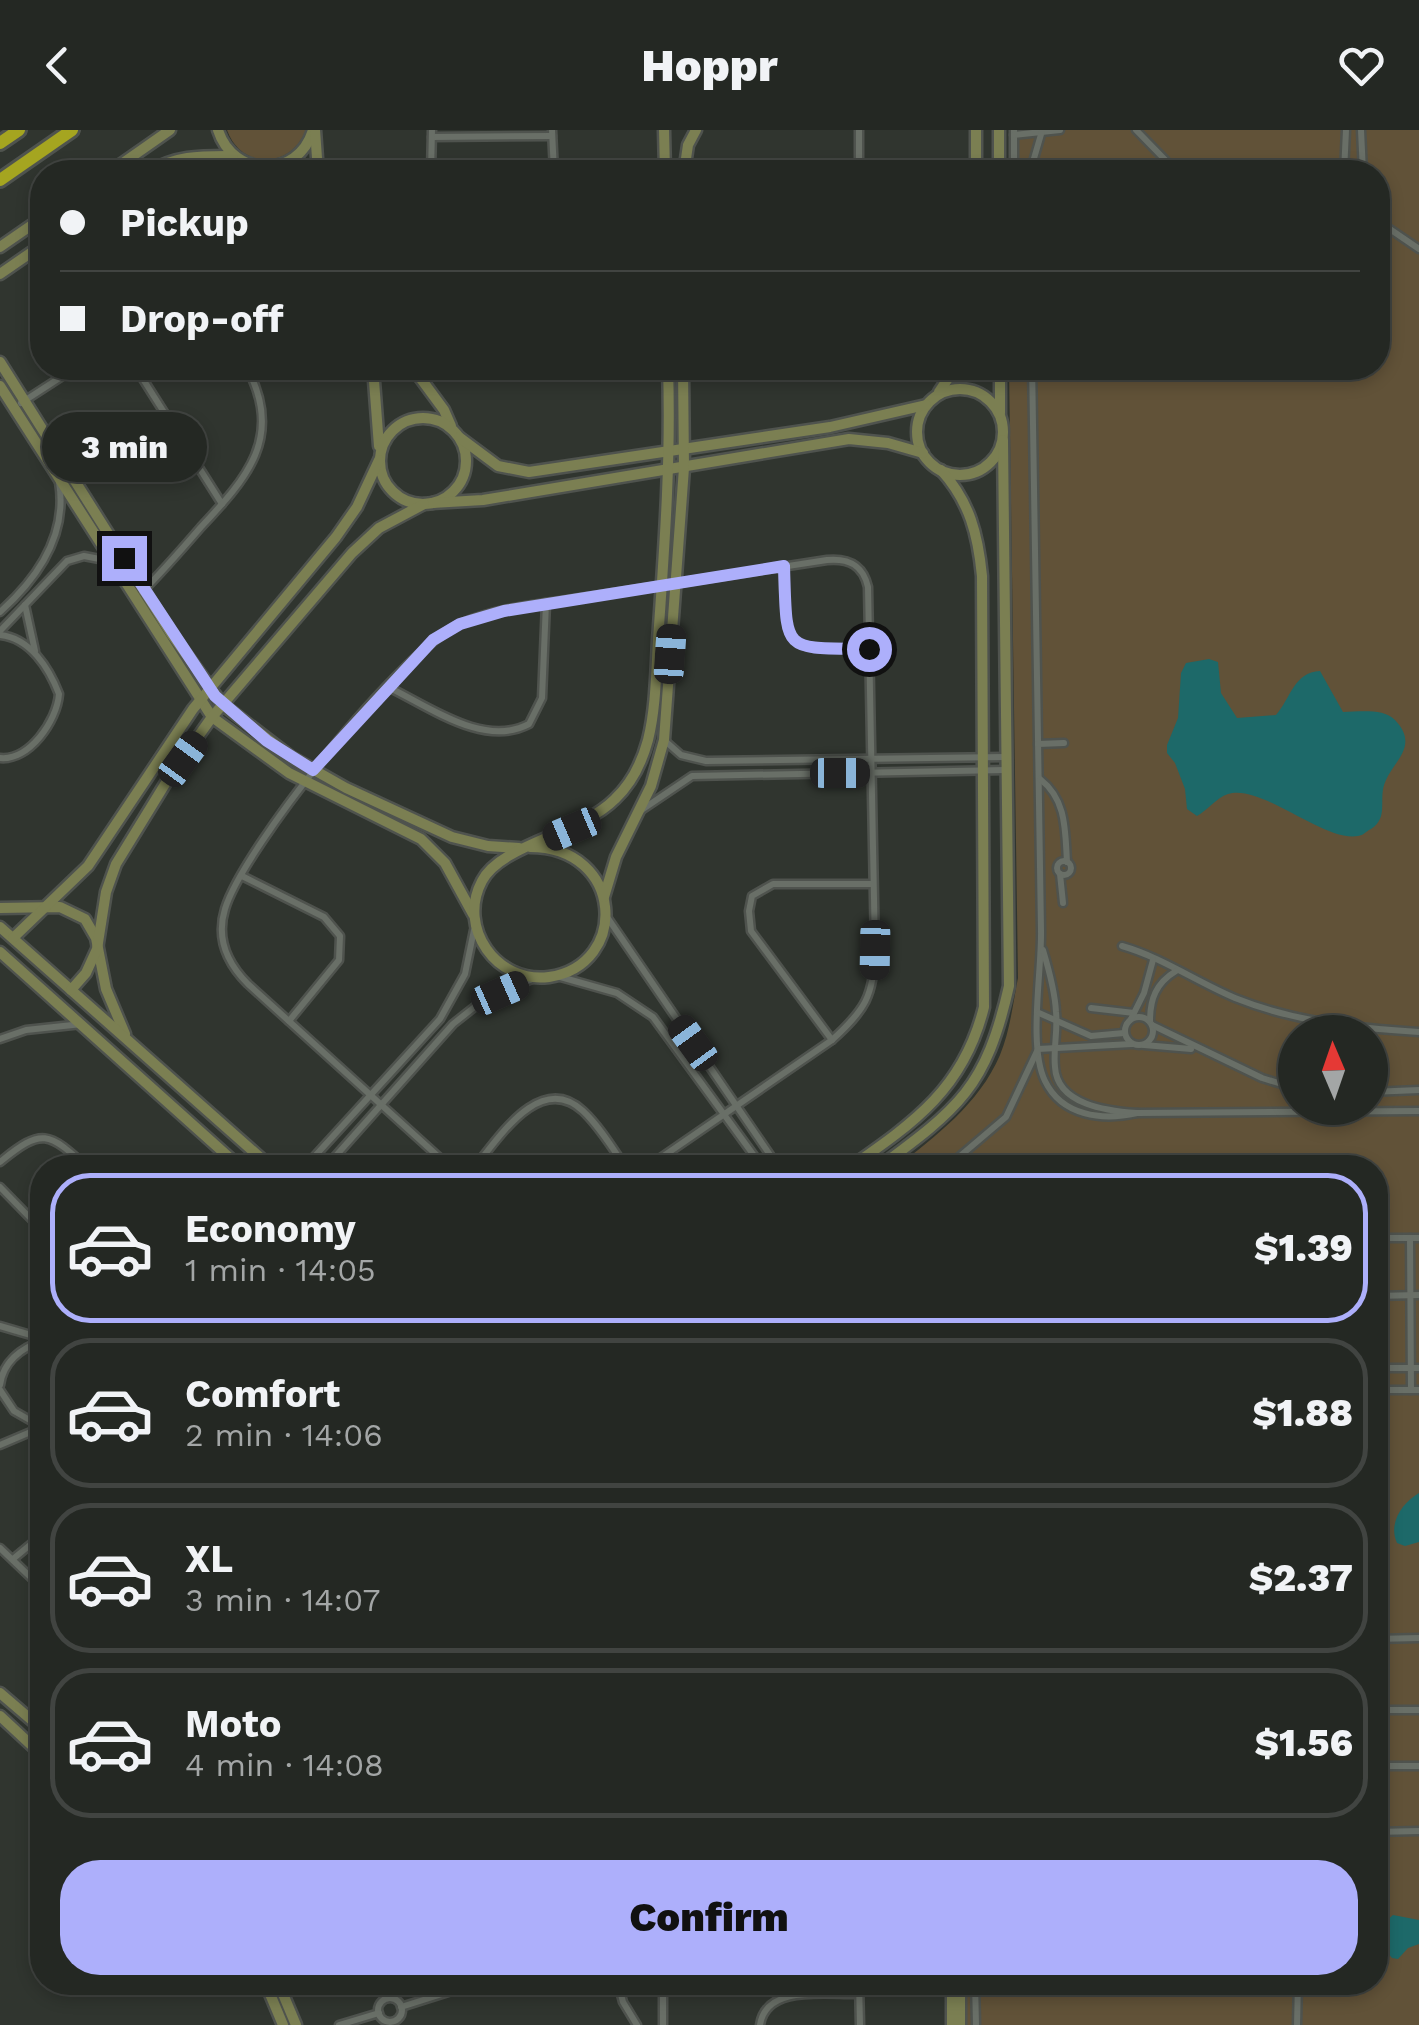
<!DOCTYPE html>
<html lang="en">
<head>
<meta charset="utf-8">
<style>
	:root { --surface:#242823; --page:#303430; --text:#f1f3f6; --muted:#a3a6a6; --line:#414441; --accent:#adaffb }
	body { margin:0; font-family:"Work Sans",sans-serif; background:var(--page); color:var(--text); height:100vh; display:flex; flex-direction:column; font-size:38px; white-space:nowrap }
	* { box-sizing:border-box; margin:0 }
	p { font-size:32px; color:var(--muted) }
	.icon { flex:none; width:55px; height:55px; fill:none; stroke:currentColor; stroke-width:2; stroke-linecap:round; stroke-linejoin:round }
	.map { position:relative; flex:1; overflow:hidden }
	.sheet { position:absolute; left:30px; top:1025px; width:1358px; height:840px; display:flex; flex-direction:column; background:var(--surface); border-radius:40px; box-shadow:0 5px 15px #0003,0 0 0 2px var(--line) }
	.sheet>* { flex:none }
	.hud { position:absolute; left:30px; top:30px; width:1360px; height:220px; border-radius:40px; box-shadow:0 5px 15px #0003,0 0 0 2px var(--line); display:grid; align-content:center; height:220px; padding:0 30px; background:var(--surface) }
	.needle { width:65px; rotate:358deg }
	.controls { position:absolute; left:1278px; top:885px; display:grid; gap:20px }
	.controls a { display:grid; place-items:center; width:110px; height:110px; border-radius:50%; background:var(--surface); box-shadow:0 5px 15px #0003,0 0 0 2px var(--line); font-size:50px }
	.end { position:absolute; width:45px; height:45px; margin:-22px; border:12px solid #adaffb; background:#111; box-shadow:0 0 0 5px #111 }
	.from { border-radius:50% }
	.bubble { position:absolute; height:70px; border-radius:35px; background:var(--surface); box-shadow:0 5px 15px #0003,0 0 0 2px var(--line); font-size:32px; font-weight:800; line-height:70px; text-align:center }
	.car { position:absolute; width:30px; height:60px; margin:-30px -15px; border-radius:12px; box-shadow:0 0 8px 2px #0007; background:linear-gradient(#222 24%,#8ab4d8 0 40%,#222 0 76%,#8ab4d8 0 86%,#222 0) }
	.hud b { display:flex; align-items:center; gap:35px; height:95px; font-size:38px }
	.hud b+b { border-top:2px solid var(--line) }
	.hud i { width:25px; height:25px; background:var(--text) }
	ul { padding:18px 0 0; list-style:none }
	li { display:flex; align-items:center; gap:30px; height:150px; margin:0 20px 15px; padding:0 10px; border:5px solid var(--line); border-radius:40px }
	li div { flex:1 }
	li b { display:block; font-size:38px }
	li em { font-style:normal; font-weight:800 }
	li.active { border-color:var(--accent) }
	li>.icon { width:90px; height:90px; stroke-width:1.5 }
	.button { display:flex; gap:20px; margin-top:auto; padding:20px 30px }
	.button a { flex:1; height:115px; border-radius:40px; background:var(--accent); color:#111; font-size:40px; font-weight:800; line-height:115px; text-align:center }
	header { display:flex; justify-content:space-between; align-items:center; height:130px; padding:0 30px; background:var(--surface); font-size:45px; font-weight:800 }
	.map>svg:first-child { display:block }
	.green { fill:#615238; fill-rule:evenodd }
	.water { fill:#1d6969 }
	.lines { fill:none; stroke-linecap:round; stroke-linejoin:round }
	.street-casing { stroke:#4f534e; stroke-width:11 }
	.secondary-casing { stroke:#4f534e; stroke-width:15 }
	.highway-casing { stroke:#4f534e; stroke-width:18 }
	.street { stroke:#696f67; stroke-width:6 }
	.secondary { stroke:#7b7f52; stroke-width:10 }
	.highway { stroke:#a5a520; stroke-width:12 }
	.route { stroke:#adaffb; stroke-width:12 }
</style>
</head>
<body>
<header><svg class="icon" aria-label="back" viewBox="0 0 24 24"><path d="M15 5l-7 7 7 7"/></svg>Hoppr<svg class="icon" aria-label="heart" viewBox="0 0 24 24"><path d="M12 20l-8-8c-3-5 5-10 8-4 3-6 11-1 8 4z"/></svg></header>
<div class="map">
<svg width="1419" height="1895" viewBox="0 0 1419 1895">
	<rect width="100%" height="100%" fill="#30352f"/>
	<g class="green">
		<path d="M227,0H306C291,39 241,40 227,0Z"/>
		<path d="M1013,0H1419V1895H963V1853L1375,1852V1038H895C936,1006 979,974 1000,925C1010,901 1013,873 1018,848L1009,238H1378V42H1014ZM1295,902H1370V978H1295Z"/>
	</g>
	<g class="water">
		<path d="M1209,529L1218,532L1221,563L1237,588L1276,585C1291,568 1294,542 1320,541L1343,582C1359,582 1383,578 1395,590C1419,615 1395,630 1386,650C1377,668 1390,687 1371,699C1365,702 1364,705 1358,706C1323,712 1261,653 1228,664C1216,668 1208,680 1197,686L1187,679L1185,659L1175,633L1167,623V615L1178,588L1181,543L1186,533Z"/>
		<path d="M1419,1363V1412L1405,1416L1397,1413C1388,1393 1402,1373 1419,1363Z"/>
		<path d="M1393,1785L1419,1790V1814L1408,1818L1398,1829L1392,1828C1382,1816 1378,1796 1393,1785Z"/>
	</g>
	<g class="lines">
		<g class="street-casing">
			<g id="street">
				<polyline points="552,0 554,42"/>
				<polyline points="1014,0 1014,42"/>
				<polyline points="1136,0 1177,42"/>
				<polyline points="1361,0 1363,42"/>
				<polyline points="1014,5 1060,0"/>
				<polyline points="432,7 552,6"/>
				<polyline points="431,42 432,0"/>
				<polyline points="859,42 859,0"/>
				<polyline points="1030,42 1042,1"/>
				<polyline points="1344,42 1346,0"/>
				<polyline points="1378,91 1419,119"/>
				<polyline points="136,238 222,374"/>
				<path d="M1032,238C1036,425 1038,612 1041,800C1042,841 1028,916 1045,951C1062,986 1102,991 1137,983"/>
				<polyline points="21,273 75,238"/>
				<path d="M783,437C788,524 780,518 869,519"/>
				<path d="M142,462C163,441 182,419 201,397C247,348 284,307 247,238"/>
				<polyline points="25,475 35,521"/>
				<path d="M0,482C38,448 68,405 59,352"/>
				<polyline points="0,501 67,431 84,426 110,431"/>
				<path d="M0,505C30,508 49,538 59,564C57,591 29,631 0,628"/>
				<path d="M388,557C430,577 484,618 529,594L542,568L546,473"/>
				<polyline points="664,610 681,625 706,631 1005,627"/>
				<polyline points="1038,614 1064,613"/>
				<path d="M1040,649C1067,670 1065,701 1067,732"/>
				<polyline points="640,681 692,646 1005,640"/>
				<circle cx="1064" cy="738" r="7"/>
				<polyline points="1060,744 1063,773"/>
				<polyline points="242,746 324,787 340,806 339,830 289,891"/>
				<polyline points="607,787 779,1038"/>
				<path d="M1122,816C1161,827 1197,852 1235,868C1295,892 1355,898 1419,902"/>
				<path d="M1043,820C1049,840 1055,862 1056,882C1058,901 1053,919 1055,937C1057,975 1108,981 1137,983L1419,981"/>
				<polyline points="557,846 617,863 653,887 763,1038"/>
				<polyline points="1091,878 1134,883"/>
				<polyline points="1039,883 1091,906 1124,903"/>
				<circle cx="1139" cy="901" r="14"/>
				<polyline points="1131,889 1144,863 1153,830"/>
				<path d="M1150,891C1150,869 1156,853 1176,841"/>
				<polyline points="1152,895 1262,948 1295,958"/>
				<polyline points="0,909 26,900 82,894"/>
				<polyline points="832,910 751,801 749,781 752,766 773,754 872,754"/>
				<polyline points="1144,915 1191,919"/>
				<polyline points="1370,962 1419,960"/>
				<path d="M0,1032C43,997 48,1002 88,1038"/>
				<polyline points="304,1038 440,889 465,844 474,800"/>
				<polyline points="325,1038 453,894 482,871 532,849"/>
				<path d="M451,1038L248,854C227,833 216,808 225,779C243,718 404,518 460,494C501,476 550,473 594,466C672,454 749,442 827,430C849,428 863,435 868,457L875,820C874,866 865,880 832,910L646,1038"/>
				<path d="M474,1038C498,1009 540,941 583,981C600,997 613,1019 626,1038"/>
				<polyline points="897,1038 901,1035"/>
				<polyline points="946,1038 1006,987 1038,919 1132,914"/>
				<polyline points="0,1057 42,1100"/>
				<polyline points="1375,1108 1419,1108"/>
				<polyline points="1410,1108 1411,1260"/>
				<polyline points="1375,1166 1419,1165"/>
				<polyline points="0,1196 41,1208"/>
				<polyline points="1375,1238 1419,1238"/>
				<path d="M0,1255C3,1232 21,1218 42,1211"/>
				<polyline points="0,1260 14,1281 42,1297"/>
				<polyline points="1375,1260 1419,1260"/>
				<polyline points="0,1315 40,1298"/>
				<polyline points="0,1418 42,1458"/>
				<polyline points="13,1429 42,1405"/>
				<polyline points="1375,1509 1419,1508"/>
				<polyline points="1375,1580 1419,1580"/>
				<polyline points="1375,1636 1419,1636"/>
				<polyline points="1375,1702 1419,1701"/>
				<polyline points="380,1852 388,1868"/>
				<polyline points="663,1852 663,1895"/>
				<polyline points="859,1852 860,1895"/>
				<polyline points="975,1852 976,1895"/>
				<polyline points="618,1853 623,1872 637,1895"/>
				<polyline points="618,1853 641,1858 657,1852"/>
				<circle cx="390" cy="1880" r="12"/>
				<polyline points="401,1877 480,1852"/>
				<polyline points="339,1895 379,1883"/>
				<path d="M760,1895C766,1854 827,1865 859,1864"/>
				<polyline points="1297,1895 1298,1852"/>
			</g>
		</g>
		<g class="secondary-casing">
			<g id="secondary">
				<path d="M218,0C233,48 298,50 313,0"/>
				<polyline points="315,0 318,42"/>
				<polyline points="664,0 665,42"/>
				<polyline points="976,0 976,42"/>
				<polyline points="999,0 999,42"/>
				<polyline points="110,42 170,0"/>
				<path d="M149,42C176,25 202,26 233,26"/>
				<polyline points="684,42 688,15 696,0"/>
				<polyline points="0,117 42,88"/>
				<polyline points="0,144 42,115"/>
				<polyline points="0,232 172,505 222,574 291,627 346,658 452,707 488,716 519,718"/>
				<polyline points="373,238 379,316"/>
				<polyline points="413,238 444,280 451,296"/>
				<polyline points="0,256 212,587 289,643 421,709 445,733 473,784"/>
				<circle cx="960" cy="302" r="43"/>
				<polyline points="939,262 955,238"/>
				<polyline points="1000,283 1000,238"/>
				<circle cx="423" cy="331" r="43"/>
				<polyline points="459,307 498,336 529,342 830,297 926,275"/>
				<polyline points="432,373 483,370 849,309 888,313 923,323"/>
				<path d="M530,717C624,717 630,835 549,847C497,854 457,798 482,751C501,714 579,705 615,669C632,653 642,632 648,610C657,574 656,533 659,496C665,410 671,324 668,238"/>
				<polyline points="604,767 616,727 651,656 664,610 684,338 683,238"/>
				<polyline points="0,778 60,777 85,789 96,808 106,859 125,904"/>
				<polyline points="0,797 272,1038"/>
				<polyline points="13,808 88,736 193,579 336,407 357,377 379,330"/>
				<polyline points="0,822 241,1038"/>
				<polyline points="71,860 86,843 97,819 106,762 116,734 170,646 212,587 352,423 379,398 424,374"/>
				<path d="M849,1038C915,992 964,958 984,877L982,446C978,405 970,372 941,340"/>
				<path d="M878,1038C959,978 986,958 1009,856L1003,310"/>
				<polyline points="0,1563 42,1599"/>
				<polyline points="0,1586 42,1625"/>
				<polyline points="265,1852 283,1895"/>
				<polyline points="278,1852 296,1895"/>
				<polyline points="952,1852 952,1895"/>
				<polyline points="960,1852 960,1895"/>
			</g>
		</g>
		<g class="highway-casing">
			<g id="highway">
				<polyline points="0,13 19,0"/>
				<polyline points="0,50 72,0"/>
			</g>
		</g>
		<use href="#street" class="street"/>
		<use href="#secondary" class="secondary"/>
		<use href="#highway" class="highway"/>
	</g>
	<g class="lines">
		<path class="route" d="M124,428L215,566L267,611L313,640L433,510L460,494L504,481L784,436C787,524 781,518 869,519"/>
	</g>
</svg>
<div class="controls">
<a><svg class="needle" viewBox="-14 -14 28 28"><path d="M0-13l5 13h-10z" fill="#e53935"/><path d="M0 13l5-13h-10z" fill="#a3a6a6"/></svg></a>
</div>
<i class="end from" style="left:869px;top:519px"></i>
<i class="end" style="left:124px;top:428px"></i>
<div class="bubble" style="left:42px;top:282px;width:165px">3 min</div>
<i class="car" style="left:670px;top:524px;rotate:4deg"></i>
<i class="car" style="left:183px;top:629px;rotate:36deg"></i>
<i class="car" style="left:840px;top:643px;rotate:90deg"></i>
<i class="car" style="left:572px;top:699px;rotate:247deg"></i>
<i class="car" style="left:875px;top:820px;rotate:181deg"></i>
<i class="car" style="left:500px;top:863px;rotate:66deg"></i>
<i class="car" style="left:693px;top:913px;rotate:324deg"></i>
<div class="hud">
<b><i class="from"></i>Pickup</b>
<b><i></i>Drop-off</b>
</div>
<section class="sheet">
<ul>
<li class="active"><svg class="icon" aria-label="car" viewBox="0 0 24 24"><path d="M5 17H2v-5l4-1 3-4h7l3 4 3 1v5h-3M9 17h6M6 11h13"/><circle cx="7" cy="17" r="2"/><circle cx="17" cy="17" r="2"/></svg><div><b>Economy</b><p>1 min · 14:05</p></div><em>$1.39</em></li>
<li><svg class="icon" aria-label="car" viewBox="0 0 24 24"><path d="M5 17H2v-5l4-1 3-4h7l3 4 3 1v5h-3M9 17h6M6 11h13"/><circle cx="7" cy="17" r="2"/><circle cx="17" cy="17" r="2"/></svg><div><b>Comfort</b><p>2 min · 14:06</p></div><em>$1.88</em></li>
<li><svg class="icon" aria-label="car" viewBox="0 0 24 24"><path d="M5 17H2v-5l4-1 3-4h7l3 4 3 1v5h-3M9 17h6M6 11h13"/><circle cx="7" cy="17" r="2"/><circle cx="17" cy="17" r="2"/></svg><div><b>XL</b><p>3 min · 14:07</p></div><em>$2.37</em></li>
<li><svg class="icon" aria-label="car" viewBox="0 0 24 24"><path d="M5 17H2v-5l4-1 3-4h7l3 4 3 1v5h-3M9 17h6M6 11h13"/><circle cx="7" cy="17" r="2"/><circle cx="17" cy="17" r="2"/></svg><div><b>Moto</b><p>4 min · 14:08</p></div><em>$1.56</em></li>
</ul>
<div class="button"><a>Confirm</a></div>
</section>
</div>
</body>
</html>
